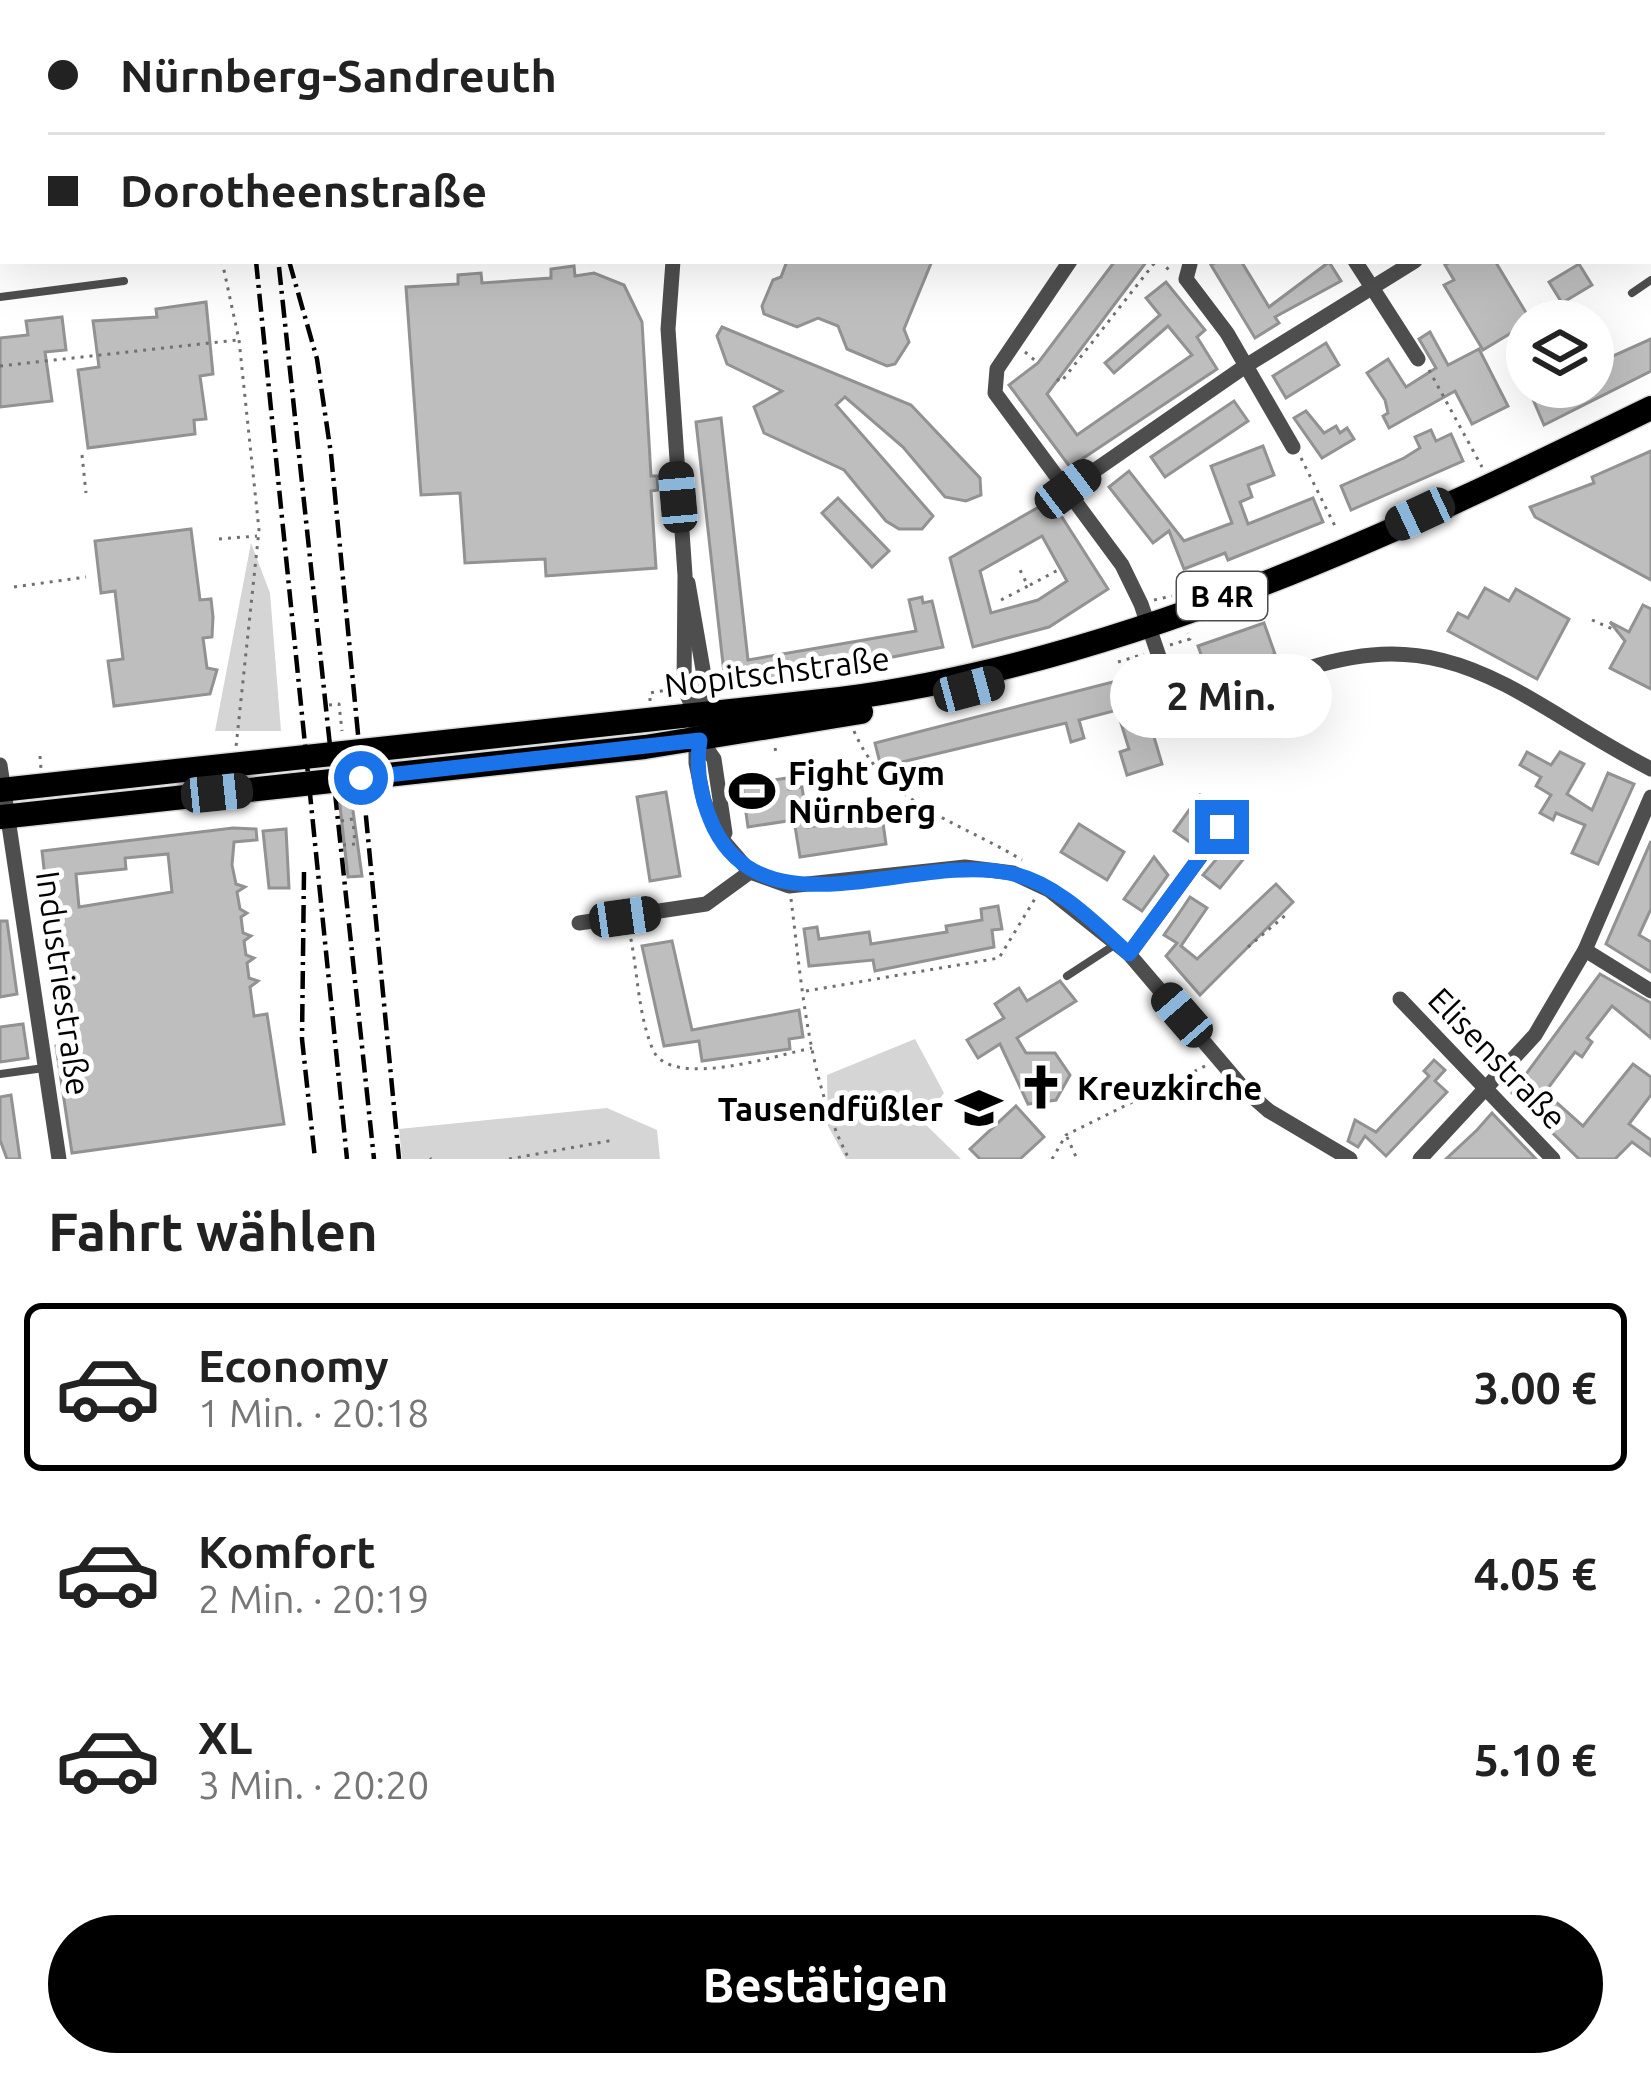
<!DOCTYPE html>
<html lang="de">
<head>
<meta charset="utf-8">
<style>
	:root { --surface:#fff; --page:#f6f6f6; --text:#222; --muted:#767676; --line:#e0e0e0; --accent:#000 }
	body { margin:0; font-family:Ubuntu,sans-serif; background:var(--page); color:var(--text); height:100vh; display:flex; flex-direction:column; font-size:45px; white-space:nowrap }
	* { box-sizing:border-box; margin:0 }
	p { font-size:39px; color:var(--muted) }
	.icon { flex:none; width:66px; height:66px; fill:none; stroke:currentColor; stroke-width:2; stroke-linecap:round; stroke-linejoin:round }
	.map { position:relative; height:1159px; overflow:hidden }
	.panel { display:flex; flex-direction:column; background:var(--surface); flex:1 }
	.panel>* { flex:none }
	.top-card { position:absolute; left:0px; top:0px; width:1653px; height:264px; box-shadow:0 12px 48px #0002; display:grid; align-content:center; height:264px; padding:0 48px; background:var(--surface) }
	.buttons { position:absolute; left:1506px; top:300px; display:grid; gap:24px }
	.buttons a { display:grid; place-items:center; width:108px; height:108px; border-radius:50%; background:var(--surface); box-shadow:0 12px 48px #0002; font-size:60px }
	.end { position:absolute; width:54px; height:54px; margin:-27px; border:15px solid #1a73e8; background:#fff; box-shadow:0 0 0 6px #fff }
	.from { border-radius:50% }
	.bubble { position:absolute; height:84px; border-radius:42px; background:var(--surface); box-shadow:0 12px 48px #0002; font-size:39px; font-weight:700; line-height:84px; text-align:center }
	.car { position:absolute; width:36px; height:72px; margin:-36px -18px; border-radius:15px; box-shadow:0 0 9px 3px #0007; background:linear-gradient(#222 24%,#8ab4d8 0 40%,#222 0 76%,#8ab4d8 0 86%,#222 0) }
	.top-card b { display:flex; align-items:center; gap:42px; height:114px; font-size:45px }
	.top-card b+b { border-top:3px solid var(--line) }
	.top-card i { width:30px; height:30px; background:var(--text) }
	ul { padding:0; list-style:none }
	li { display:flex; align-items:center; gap:36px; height:168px; margin:0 24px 18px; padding:0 24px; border:6px solid transparent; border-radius:18px }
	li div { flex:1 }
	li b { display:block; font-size:45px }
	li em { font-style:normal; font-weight:700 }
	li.active { border-color:var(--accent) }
	li>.icon { width:108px; height:108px; stroke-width:1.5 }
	h2 { padding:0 48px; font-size:54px; line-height:144px }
	.button { display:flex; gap:24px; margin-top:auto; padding:24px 48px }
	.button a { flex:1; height:138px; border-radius:72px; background:var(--accent); color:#fff; font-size:48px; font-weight:700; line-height:138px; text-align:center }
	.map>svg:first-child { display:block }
	.green { fill:#d5d5d5 }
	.building { fill:#bebebe; stroke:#929292; stroke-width:3; fill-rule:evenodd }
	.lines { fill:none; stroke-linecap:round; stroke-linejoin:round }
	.primary-casing { stroke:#dbdbdb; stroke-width:27 }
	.path { stroke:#707070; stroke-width:3; stroke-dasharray:3 6; stroke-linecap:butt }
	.service { stroke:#4e4e4e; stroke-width:8 }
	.minor { stroke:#4e4e4e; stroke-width:15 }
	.primary { stroke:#000; stroke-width:24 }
	.rail { stroke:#000; stroke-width:4.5; stroke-dasharray:18 6 3 6; stroke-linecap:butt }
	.route { stroke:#1a73e8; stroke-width:15 }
	.labels { text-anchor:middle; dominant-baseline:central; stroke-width:10; stroke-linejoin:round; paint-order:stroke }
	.shield { fill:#fff; stroke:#4c4c4c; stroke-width:3 }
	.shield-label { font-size:30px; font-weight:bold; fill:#000 }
	.street-label { font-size:33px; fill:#000; stroke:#fff }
	.poi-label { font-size:33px; font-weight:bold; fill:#000; stroke:#fff; text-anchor:start }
</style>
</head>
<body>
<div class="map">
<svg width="1651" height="1159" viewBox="0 0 1651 1159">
	<rect width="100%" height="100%" fill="#fff"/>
	<g class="green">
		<polygon points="251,543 270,593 281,731 215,731"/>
		<polygon points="915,1039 944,1093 923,1122 961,1159 846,1159 828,1126 827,1075"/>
		<polygon points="607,1108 657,1130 660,1159 402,1159 399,1129"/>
	</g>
	<g class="building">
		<polygon points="787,261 932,261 904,329 909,342 895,364 887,366 847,349 838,326 818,318 797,327 764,314 762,306 773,280 781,277"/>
		<polygon points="1115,261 1147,261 1047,394 1077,435 1192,355 1168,326 1114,373 1105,363 1160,315 1146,298 1166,282 1205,330 1197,337 1217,369 1070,467 1009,385 1038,363"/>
		<polygon points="1218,261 1241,261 1269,307 1329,262 1341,281 1275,317 1279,323 1255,338 1211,265"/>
		<polygon points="1452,261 1495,261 1531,321 1483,350 1444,285 1454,280 1445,265"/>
		<polygon points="1579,264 1592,285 1562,303 1549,282"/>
		<polygon points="574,266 575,276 594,273 624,285 642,322 651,476 657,476 658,490 651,491 656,568 546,576 545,559 465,563 460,493 421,495 406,287 458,284 458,275 481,273 482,283 551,278 551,269"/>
		<polygon points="206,302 213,374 200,376 206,419 194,420 195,434 88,448 78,370 99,367 93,321 157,317 156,309"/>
		<polygon points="62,317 66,350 45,352 52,401 0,407 0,338 28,335 26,321"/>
		<polygon points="722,327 911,405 980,478 981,495 966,501 945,497 903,447 845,397 836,405 933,516 922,529 899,529 886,521 844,470 764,433 754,407 782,391 727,364 717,336"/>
		<polygon points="1430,332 1448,365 1479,349 1508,406 1472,424 1455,391 1389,428 1383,416 1388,413 1385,400 1367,373 1388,359 1406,387 1436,368 1419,339"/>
		<polygon points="1651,339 1651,371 1544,425 1532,397 1554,387 1593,387 1593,365"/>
		<polygon points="1326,343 1339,365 1286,398 1273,376"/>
		<polygon points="1234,401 1248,421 1165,477 1151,457"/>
		<polygon points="1306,411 1324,433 1336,426 1340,433 1347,428 1354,439 1322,458 1294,418"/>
		<polygon points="721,418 748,660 916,631 909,600 922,597 923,603 932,601 943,647 752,685 750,670 724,673 696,422"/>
		<polygon points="1431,430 1436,441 1451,434 1463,461 1351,510 1341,486 1404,458 1420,448 1415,437"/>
		<polygon points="1263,446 1274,475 1248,485 1252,497 1240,502 1248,524 1313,498 1323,522 1228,560 1225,553 1184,569 1169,531 1153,543 1109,487 1129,471 1184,541 1232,523 1211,466"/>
		<polygon points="1651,451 1651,580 1535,517 1530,507 1594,483 1592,477"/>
		<polygon points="838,498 889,551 872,567 822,513"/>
		<path d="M1051,500L1108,589L1049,627L973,647L950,558ZM1042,536L1067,581L1038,600L991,613L980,571Z"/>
		<polygon points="191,529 200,600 211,599 213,617 212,637 203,638 207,668 217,670 210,694 114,706 108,661 123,659 115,591 101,593 95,541"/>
		<polygon points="1485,588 1509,601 1516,589 1569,619 1537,679 1448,631 1458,613 1468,618"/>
		<polygon points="1643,605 1651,609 1651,689 1610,668 1625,641 1610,622 1629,632"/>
		<polygon points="1264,623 1275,654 1209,677 1198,646"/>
		<polygon points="1136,676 1162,764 1127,775 1120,752 1129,749 1117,710 1079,720 1084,738 1071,742 1066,723 881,767 875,743"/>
		<polygon points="1527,752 1551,765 1560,752 1584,764 1567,794 1592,810 1608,773 1634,784 1598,864 1572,853 1585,825 1556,813 1553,820 1540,813 1551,795 1536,786 1541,777 1520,765"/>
		<polygon points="787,778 789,789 802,787 808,827 882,816 886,844 800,857 794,820 748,827 742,785"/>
		<polygon points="666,792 680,876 650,881 637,797"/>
		<polygon points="1200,795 1217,807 1191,843 1174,831"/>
		<polygon points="351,796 362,876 348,877 339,797"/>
		<polygon points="1079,824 1124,852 1107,880 1061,852"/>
		<path d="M233,828L256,829L257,840L234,842L232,865L236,884L245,887L237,892L240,909L247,913L241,917L243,933L251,936L244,941L246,955L254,958L247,963L249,978L258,981L250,987L254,1016L267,1014L284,1124L72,1153L56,1046L69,1044L73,1035L52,877L45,878L42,851ZM168,854L172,892L79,907L76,874L126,869L125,858Z"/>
		<polygon points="286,829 289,888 269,888 263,831"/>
		<polygon points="1234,838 1250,851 1220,888 1203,875"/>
		<polygon points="1651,841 1651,909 1639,935 1651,942 1651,972 1606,944"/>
		<polygon points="1154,857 1168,875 1142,911 1124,899"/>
		<polygon points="1276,884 1293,902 1200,995 1166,956 1177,943 1164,935 1182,909 1190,897 1207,908 1181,946 1197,959"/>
		<polygon points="998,906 1002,929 992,930 994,947 875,971 873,960 809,966 804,929 817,927 819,939 869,932 871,944 947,932 946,926 982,920 981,909"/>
		<polygon points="0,921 7,921 17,994 0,997"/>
		<polygon points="672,941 692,1030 799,1010 803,1037 789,1039 790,1049 702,1061 699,1041 664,1046 642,946"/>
		<polygon points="1600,974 1651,1003 1651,1038 1612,1006 1587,1038 1592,1042 1582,1057 1575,1052 1545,1092 1583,1126 1633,1064 1651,1077 1651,1095 1629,1124 1651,1140 1651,1156 1632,1142 1615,1159 1579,1159 1512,1093"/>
		<polygon points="1060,981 1076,1001 1017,1038 1026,1053 1055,1053 1070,1075 1056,1100 1028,1104 1000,1044 978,1058 967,1040 1004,1018 995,1004 1019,988 1027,1001"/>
		<polygon points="23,1024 28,1058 0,1062 0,1027"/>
		<polygon points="1434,1060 1445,1070 1435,1081 1447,1092 1386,1156 1365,1136 1358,1147 1348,1141 1355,1120 1376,1132 1429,1076 1424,1071"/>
		<polygon points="11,1095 20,1159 7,1159 0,1140 0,1097"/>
		<polygon points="1016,1106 1044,1137 1020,1159 980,1159 970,1149"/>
		<polygon points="1492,1113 1536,1159 1446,1159 1477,1130"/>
	</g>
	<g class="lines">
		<g class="primary-casing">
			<g id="primary">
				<path d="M0,790L840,699C1124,662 1396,533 1651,408"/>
				<polyline points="0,817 645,747 861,712"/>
			</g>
		</g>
		<g class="path">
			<polyline points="728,3 729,0"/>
			<polyline points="863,3 865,0"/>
			<polyline points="1261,3 1262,0"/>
			<polyline points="222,261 239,340 259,530 236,747"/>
			<polyline points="1160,261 1172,273"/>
			<polyline points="1025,352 1038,363"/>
			<polyline points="0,366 237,340"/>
			<polyline points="1429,370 1482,467"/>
			<polyline points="1057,379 1061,382 1156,261"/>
			<polyline points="82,455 86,493"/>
			<polyline points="1301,458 1337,530"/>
			<polyline points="219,539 257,536"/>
			<polyline points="1030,585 1060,569"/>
			<polyline points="14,587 86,577"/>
			<polyline points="1001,600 1028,586 1020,570"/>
			<polyline points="1154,600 1172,596"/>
			<polyline points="1592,620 1617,631"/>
			<polyline points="1170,645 1190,639 1188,633"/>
			<polyline points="1118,662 1144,654"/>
			<polyline points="650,701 650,693 667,690"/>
			<polyline points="329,705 339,704 342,731"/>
			<polyline points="1195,722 1280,689"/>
			<path d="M854,731C885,804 958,821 1022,860"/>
			<polyline points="775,748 776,752"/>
			<polyline points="40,756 41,769"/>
			<polyline points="341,821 353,819 352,813"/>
			<polyline points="343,845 355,844 353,821"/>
			<path d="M791,899C802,986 808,1081 849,1159"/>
			<path d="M629,930C638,969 637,1012 653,1050C671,1090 777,1055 812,1048"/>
			<polyline points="1248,947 1287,914"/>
			<polyline points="806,991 999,958 1036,897"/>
			<polyline points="1067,1137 1077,1159"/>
			<polyline points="430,1158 431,1159"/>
			<polyline points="509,1159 614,1140"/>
			<polyline points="1052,1159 1066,1135 1207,1065"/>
		</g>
		<g class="service">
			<polyline points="1599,3 1599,0"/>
			<polyline points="1632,293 1651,280"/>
			<polyline points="0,297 124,281"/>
			<polyline points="1067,976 1116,944"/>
			<polyline points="0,1074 44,1068"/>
		</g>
		<g class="minor">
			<polyline points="71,0 74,3"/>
			<polyline points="323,0 323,3"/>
			<polyline points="1330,0 1333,3"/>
			<polyline points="1522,0 1525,3"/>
			<polyline points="120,3 124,0"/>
			<polyline points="548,3 548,0"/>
			<polyline points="770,3 772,0"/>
			<polyline points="0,94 3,92"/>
			<polyline points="1650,130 1651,130"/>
			<polyline points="1650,172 1651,173"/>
			<polyline points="673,261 668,329 685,575 684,688 696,715 696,763 704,801 719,836 750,872 789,886 965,867 1013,873 1049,890 1129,954 1245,1090 1269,1111 1350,1159"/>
			<polyline points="1070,261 997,369 995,393 1122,565 1141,604 1180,718"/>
			<polyline points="1355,261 1418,359"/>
			<polyline points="1190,264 1186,279 1227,333 1293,447"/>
			<polyline points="1068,489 1244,367 1415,261"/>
			<polyline points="688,583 706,687 696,715"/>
			<path d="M1286,676C1451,613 1515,699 1651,769"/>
			<polyline points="700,739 714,759 725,833"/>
			<polyline points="0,765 59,1159"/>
			<polyline points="579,923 706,904 750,872"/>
			<polyline points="1585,950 1651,991"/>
			<polyline points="1129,954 1222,827"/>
			<polyline points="1400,999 1553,1159"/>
			<polyline points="1420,1159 1535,1035 1585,950 1651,797"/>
		</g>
		<use href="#primary" class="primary"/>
		<g class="rail">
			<polyline points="122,0 124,3"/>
			<polyline points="236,0 236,3"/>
			<polyline points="256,261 347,1159"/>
			<polyline points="289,261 317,359 331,454 399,1159"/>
			<polyline points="279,267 374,1159"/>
			<polyline points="304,872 302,1039 315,1159"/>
		</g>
	</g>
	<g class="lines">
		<path class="route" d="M361,778L700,740C695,770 701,800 714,828C767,935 913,853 1009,873C1056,882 1095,923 1129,954L1222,827"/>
	</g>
	<defs>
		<g id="stadium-bare" transform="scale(3.6)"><path d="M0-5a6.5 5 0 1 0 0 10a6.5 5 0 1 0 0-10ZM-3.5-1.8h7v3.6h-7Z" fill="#000" stroke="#fff" stroke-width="2.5" paint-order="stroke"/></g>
		<g id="church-bare" transform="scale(3.6)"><path d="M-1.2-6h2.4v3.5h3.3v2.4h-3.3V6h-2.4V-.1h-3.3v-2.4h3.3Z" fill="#000" stroke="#fff" stroke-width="2.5" paint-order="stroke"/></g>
		<g id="school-bare" transform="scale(3.6)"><path d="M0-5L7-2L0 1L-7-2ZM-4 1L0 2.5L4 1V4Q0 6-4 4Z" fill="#000" stroke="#fff" stroke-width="2.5" paint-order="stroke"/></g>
	</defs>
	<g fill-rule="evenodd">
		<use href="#stadium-bare" x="752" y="791"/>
		<use href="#church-bare" x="1041" y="1087"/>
		<use href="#school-bare" x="979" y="1108"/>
	</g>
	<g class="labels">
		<rect class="shield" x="1177" y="572" width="90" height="48" rx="9"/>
		<g class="shield-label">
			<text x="1222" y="596">B 4R</text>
		</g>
		<g class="street-label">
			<text transform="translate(777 671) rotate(-7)">Nopitschstraße</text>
			<text transform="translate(64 983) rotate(82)">Industriestraße</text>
			<text transform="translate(1498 1058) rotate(46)">Elisenstraße</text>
		</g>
		<g class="poi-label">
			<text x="788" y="772">Fight Gym<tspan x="788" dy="38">Nürnberg</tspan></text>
			<text x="1077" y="1087">Kreuzkirche</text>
			<text x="943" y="1108" text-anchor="end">Tausendfüßler</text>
		</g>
	</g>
</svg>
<div class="buttons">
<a><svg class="icon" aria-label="layers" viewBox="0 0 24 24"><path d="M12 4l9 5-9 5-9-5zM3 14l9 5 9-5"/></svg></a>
</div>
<i class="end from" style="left:361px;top:778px"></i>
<i class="end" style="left:1222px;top:827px"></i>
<div class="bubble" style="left:1110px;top:654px;width:222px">2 Min.</div>
<i class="car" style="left:1068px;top:489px;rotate:53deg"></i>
<i class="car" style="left:678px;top:497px;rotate:355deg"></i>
<i class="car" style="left:1420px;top:514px;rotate:245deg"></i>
<i class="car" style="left:969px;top:689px;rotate:75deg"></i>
<i class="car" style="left:217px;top:793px;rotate:84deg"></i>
<i class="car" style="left:625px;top:917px;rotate:82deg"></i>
<i class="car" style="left:1182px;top:1015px;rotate:319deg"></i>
<div class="top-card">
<b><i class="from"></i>Nürnberg-Sandreuth</b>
<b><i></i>Dorotheenstraße</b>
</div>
</div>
<section class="panel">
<h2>Fahrt wählen</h2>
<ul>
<li class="active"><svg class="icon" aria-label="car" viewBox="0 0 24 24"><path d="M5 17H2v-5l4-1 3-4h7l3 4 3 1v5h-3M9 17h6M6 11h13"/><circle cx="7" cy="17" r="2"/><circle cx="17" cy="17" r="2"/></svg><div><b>Economy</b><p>1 Min. · 20:18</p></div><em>3.00 €</em></li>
<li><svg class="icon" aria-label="car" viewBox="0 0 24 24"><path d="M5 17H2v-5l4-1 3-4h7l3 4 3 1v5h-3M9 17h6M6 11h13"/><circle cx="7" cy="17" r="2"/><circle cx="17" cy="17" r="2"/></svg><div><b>Komfort</b><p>2 Min. · 20:19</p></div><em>4.05 €</em></li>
<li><svg class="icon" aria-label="car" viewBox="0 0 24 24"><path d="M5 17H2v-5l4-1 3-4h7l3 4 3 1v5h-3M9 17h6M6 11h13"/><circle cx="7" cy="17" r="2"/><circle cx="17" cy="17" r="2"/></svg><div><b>XL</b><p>3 Min. · 20:20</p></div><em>5.10 €</em></li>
</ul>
<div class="button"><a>Bestätigen</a></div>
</section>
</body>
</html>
